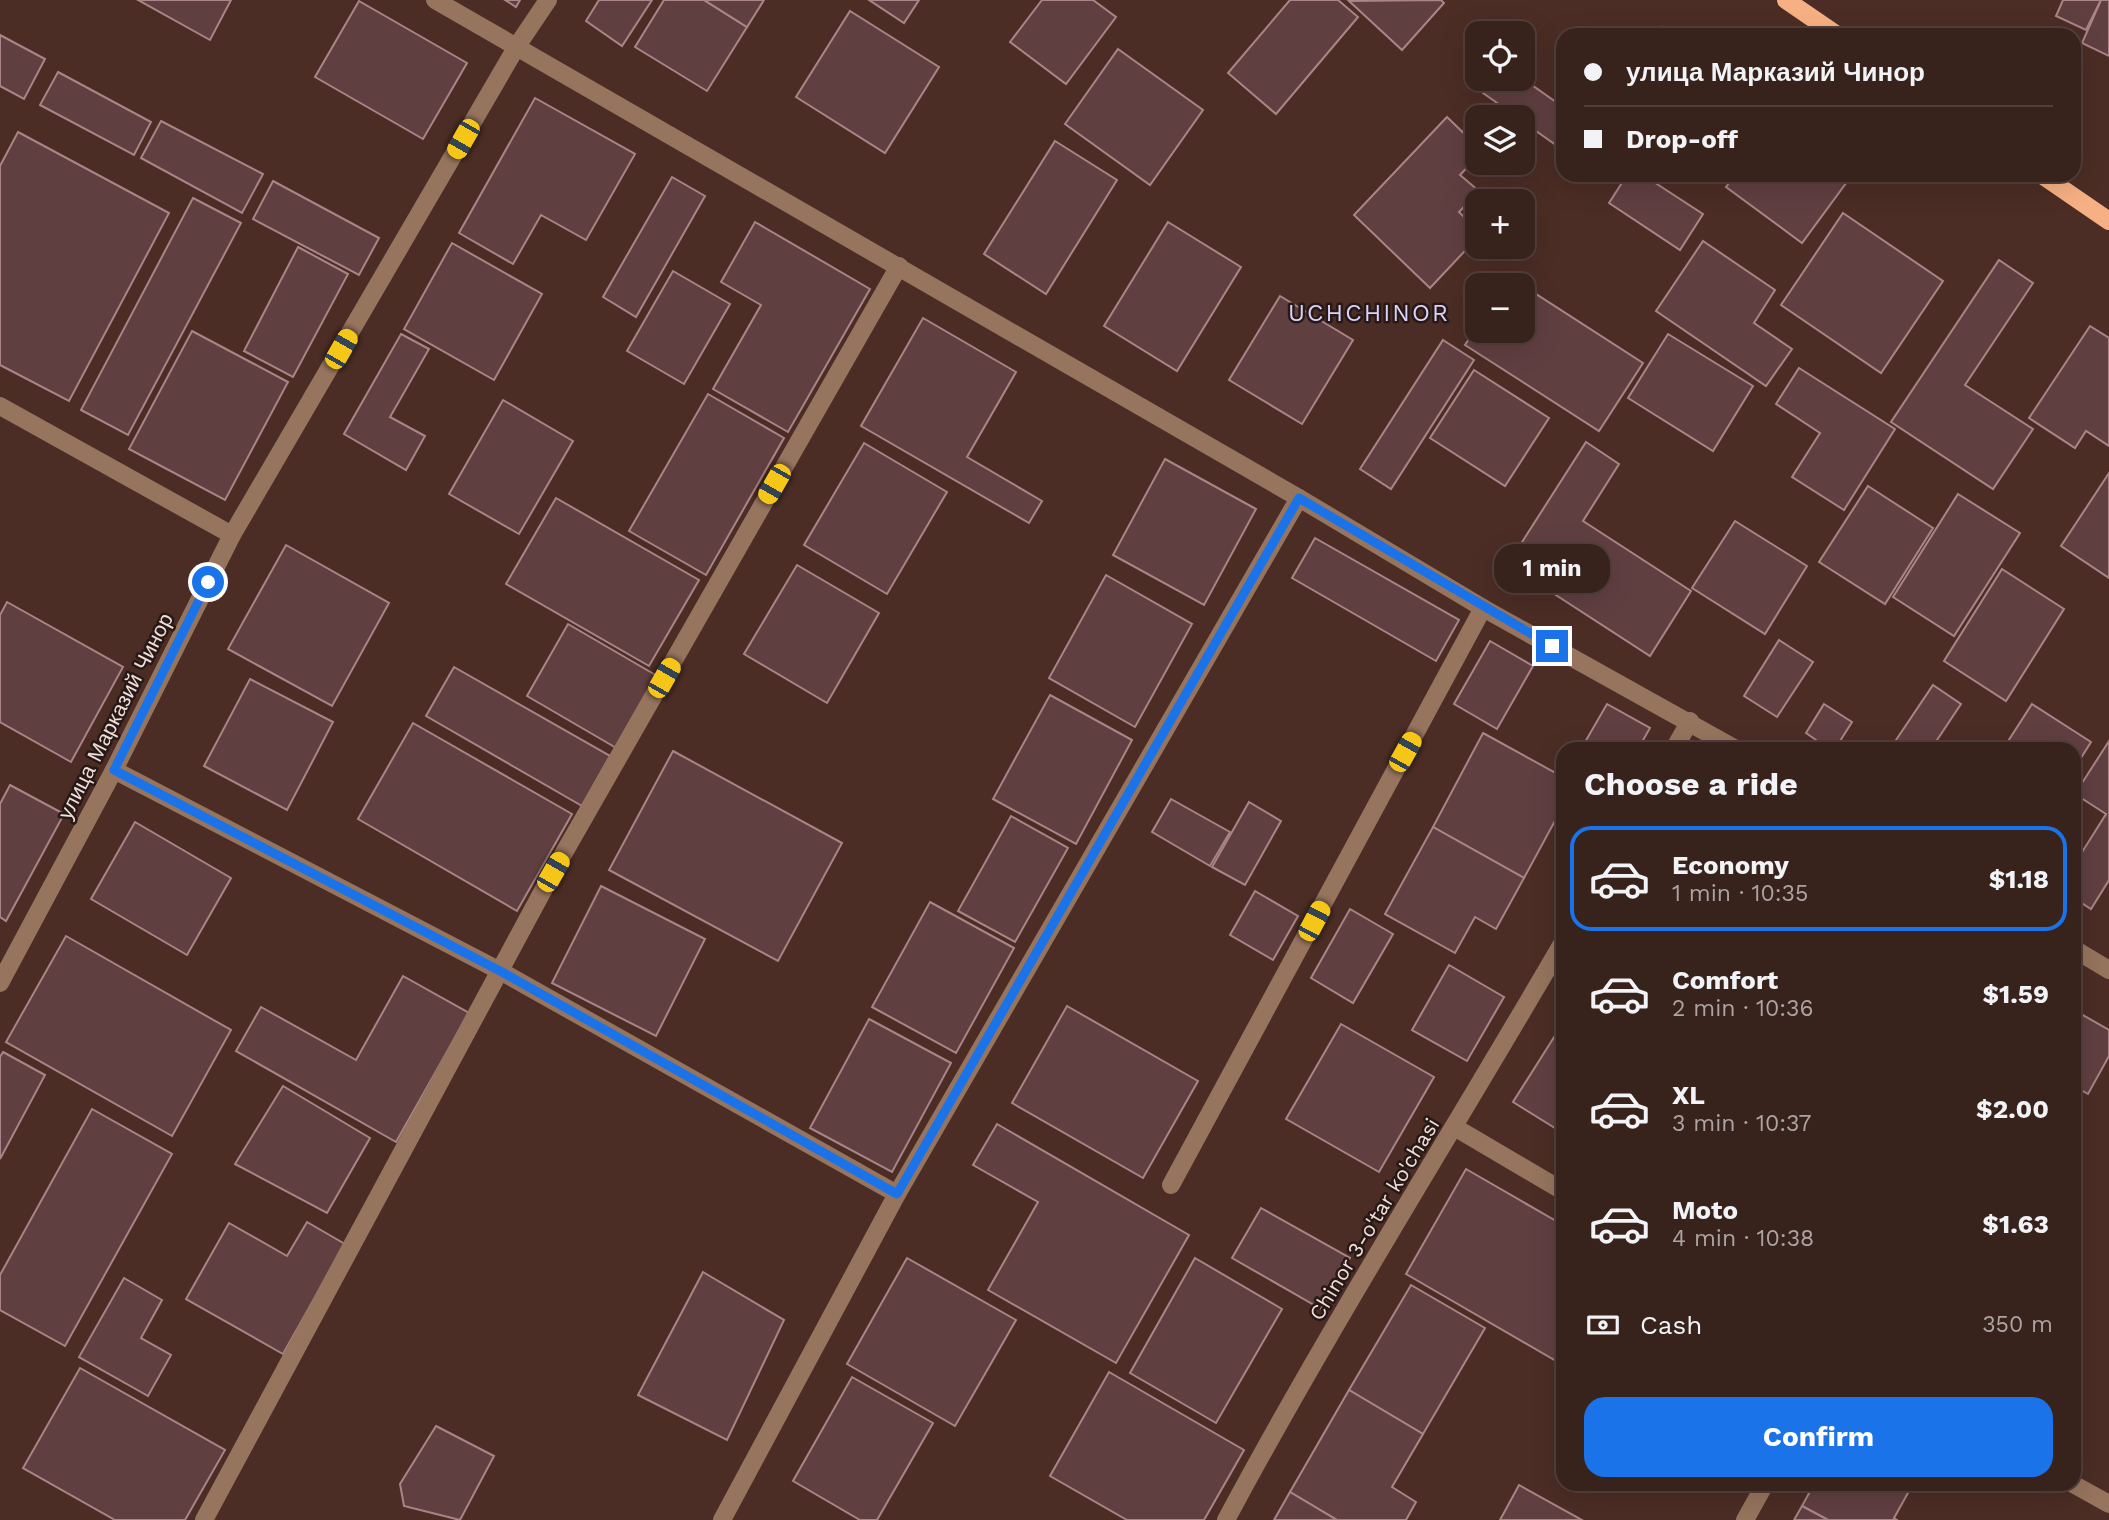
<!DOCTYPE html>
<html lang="en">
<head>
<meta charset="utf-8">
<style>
	:root { --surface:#38221c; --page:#3f2a25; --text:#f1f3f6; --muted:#aba4a3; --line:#523f3b; --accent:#1a73e8 }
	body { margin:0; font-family:"Work Sans",sans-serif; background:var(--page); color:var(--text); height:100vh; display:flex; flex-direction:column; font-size:26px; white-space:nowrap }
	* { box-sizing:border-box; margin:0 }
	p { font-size:23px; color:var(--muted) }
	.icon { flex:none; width:38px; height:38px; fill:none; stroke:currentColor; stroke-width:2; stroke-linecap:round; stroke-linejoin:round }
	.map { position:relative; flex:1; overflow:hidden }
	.sheet { position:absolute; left:1556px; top:742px; width:525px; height:749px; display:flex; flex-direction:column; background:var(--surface); border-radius:21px; box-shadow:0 7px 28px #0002,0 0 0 2px var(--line) }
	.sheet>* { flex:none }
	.guide { position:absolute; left:1556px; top:28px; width:525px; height:154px; border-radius:21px; box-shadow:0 7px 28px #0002,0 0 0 2px var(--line); display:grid; align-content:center; height:154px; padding:0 28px; background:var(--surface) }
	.tools { position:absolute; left:1465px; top:21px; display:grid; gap:14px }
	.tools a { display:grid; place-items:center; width:70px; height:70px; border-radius:14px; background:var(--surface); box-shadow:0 7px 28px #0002,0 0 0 2px var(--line); font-size:35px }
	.end { position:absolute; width:32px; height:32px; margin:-16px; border:9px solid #1a73e8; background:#fff; box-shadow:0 0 0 4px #fff }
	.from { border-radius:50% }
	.bubble { position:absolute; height:49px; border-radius:21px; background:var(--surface); box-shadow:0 7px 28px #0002,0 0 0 2px var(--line); font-size:23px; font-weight:700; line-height:49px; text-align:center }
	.car { position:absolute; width:21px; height:42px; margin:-21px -10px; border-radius:9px; box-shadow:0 0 5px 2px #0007; background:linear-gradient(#f5c518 24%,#345 0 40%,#f5c518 0 76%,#345 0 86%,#f5c518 0) }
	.guide b { display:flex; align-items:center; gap:24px; height:66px; font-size:26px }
	.guide b+b { border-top:2px solid var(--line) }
	.guide i { width:18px; height:18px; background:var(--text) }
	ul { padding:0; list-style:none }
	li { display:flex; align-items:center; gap:21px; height:105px; margin:0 14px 10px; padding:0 14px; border:4px solid transparent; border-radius:21px }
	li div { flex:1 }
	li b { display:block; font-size:26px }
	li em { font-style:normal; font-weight:700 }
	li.active { border-color:var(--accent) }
	li>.icon { width:63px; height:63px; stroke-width:1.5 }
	h2 { padding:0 28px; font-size:32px; line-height:84px }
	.pay { display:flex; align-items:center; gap:18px; height:77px; padding:0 28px; font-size:26px }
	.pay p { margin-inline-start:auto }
	.cta { display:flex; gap:14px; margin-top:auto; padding:14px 28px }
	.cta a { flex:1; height:80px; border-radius:21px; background:var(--accent); color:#fff; font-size:28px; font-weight:700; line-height:80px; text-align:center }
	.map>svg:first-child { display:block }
	.building { fill:#603f41; stroke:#aa8486; stroke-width:2 }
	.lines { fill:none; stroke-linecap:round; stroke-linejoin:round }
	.minor { stroke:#96745e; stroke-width:18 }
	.major { stroke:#f6b083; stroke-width:18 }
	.route { stroke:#1a73e8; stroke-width:9 }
	.labels { text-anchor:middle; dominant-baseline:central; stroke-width:5; stroke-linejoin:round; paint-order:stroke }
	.street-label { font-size:21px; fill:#f2ded9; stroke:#271916 }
	.quarter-label { font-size:24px; letter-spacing:2px; fill:#dcd2fe; stroke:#271916 }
</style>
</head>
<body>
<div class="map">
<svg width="2109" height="1520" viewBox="0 0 2109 1520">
	<rect width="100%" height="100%" fill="#4b2d25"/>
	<g class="building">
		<polygon points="138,0 231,0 210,40"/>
		<polygon points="505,0 520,0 516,7"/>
		<polygon points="599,0 652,0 622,46 586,21"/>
		<polygon points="664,0 704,0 747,27 707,91 635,47"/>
		<polygon points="704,0 764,0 747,27"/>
		<polygon points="869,0 919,0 904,23"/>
		<polygon points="1042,0 1093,0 1116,17 1066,84 1010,42"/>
		<polygon points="1290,0 1338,0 1358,17 1276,114 1228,73"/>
		<polygon points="1441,0 1444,3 1402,50 1349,1"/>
		<polygon points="2063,0 2101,0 2086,30 2056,16"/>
		<polygon points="2101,0 2109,0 2109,56 2082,43"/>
		<polygon points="359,1 467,63 423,139 315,77"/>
		<polygon points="850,11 939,67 885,153 796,97"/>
		<polygon points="1663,27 1675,35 1658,35"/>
		<polygon points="0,35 45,59 24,99 0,86"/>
		<polygon points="1118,49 1203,110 1150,185 1065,124"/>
		<polygon points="58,72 151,122 134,155 40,105"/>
		<polygon points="1522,78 1563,107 1563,150 1522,121 1522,117 1517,117 1476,88 1483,79"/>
		<polygon points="535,98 635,154 586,240 541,215 513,264 459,233"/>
		<polygon points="1447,117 1477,146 1477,157 1460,175 1479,191 1459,212 1477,230 1477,238 1430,288 1354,215"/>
		<polygon points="161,121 263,174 242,213 141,158"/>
		<polygon points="18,132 169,213 69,401 0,365 0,166"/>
		<polygon points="1055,141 1117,180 1046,294 984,254"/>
		<polygon points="1627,175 1643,175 1703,214 1680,250 1609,203"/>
		<polygon points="1735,175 1852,175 1802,243 1726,187"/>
		<polygon points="672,177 705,196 636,317 603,297"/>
		<polygon points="273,181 379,238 359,275 253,219"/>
		<polygon points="193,198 241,223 128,435 81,410"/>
		<polygon points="1843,213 1943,281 1881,373 1781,305"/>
		<polygon points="755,222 870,289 788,432 713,389 761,305 721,282"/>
		<polygon points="1168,222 1241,267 1177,371 1104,326"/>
		<polygon points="1703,241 1775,290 1754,323 1792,349 1766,386 1656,311"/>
		<polygon points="452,243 542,294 494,380 404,329"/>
		<polygon points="298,247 348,274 293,377 244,351"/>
		<polygon points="1999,260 2033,283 1965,385 2033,429 1993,489 1891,422"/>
		<polygon points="673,271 730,304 684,384 627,351"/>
		<polygon points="1509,277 1522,285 1504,285"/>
		<polygon points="1522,285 1643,363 1599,431 1465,345 1477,327 1477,331 1522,331"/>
		<polygon points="1280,296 1353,340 1302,424 1229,380"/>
		<polygon points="923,318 1016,372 967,457 1042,501 1029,523 861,426"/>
		<polygon points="2090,326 2109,338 2109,446 2086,431 2075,448 2029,418"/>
		<polygon points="192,331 288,382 225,500 129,449"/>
		<polygon points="401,334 429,349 390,417 425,436 406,470 344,434"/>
		<polygon points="1668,334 1753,386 1713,451 1628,398"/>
		<polygon points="1443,340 1474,360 1391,489 1360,469"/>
		<polygon points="1799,368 1895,429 1844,510 1792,477 1820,433 1776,404"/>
		<polygon points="1474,370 1549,418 1505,486 1430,438"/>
		<polygon points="708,394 784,438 706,575 629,531"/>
		<polygon points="503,400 573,441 519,534 449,494"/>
		<polygon points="1586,442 1619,464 1583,521 1691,591 1650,656 1508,564"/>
		<polygon points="864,443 947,492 887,594 804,545"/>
		<polygon points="1165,459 1256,509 1204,605 1113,555"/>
		<polygon points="2109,473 2109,578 2061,546"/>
		<polygon points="1868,486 1933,528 1885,604 1819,562"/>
		<polygon points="1958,494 2020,533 1954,636 1893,597"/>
		<polygon points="556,498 699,580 649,666 506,584"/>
		<polygon points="1735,521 1807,566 1765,634 1692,588"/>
		<polygon points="1315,538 1459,620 1436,661 1292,578"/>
		<polygon points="286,545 389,603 332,706 228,649"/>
		<polygon points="797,565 879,613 827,703 744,654"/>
		<polygon points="2002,569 2064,609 2006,701 1944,661"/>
		<polygon points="1106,575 1192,624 1135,727 1049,678"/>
		<polygon points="7,602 123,667 71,762 0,722 0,615"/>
		<polygon points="568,624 659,677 618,749 527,696"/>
		<polygon points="1779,640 1813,662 1777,717 1744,696"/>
		<polygon points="1490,641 1533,666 1497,729 1454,704"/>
		<polygon points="454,667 610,756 582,806 426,716"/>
		<polygon points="250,679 333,722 287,810 204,766"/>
		<polygon points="1933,685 1961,704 1931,749 1890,749"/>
		<polygon points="1050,695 1132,740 1076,844 993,799"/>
		<polygon points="1607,704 1650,728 1638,749 1581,749"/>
		<polygon points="1824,704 1852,722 1835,749 1829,749 1806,733"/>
		<polygon points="2032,704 2091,742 2074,769 2074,749 2003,749"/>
		<polygon points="413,723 572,814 517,911 358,819"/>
		<polygon points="1483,733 1563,777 1563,806 1524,878 1433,827"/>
		<polygon points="2109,741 2109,880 2091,909 2074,898 2074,854 2079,857 2106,814 2075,794"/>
		<polygon points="673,751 842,843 778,961 609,870"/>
		<polygon points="10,785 64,814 6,921 0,917 0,804"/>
		<polygon points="1171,799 1230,832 1210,866 1152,832"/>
		<polygon points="1249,802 1281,821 1245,885 1212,867"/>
		<polygon points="1011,816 1068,848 1015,942 958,911"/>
		<polygon points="135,822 231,878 187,955 91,899"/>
		<polygon points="1433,827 1524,878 1496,929 1475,917 1455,953 1385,914"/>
		<polygon points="601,886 705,939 656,1036 552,983"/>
		<polygon points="1255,891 1298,916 1273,960 1230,935"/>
		<polygon points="930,902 1014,948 956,1053 872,1007"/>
		<polygon points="1350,909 1393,934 1353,1003 1311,978"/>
		<polygon points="66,936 231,1030 172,1136 6,1042"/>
		<polygon points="1449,965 1504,997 1467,1061 1412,1030"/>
		<polygon points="403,976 469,1013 396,1142 236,1051 261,1007 356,1060"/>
		<polygon points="1067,1006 1198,1081 1143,1178 1012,1103"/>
		<polygon points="2074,1010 2109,1030 2109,1056 2088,1094 2074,1086"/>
		<polygon points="869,1019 951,1063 892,1172 810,1128"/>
		<polygon points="1563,1023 1563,1133 1513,1102"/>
		<polygon points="1341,1024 1434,1077 1379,1172 1286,1119"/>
		<polygon points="3,1052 45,1075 0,1159 0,1057"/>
		<polygon points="283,1086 370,1138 327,1213 235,1164"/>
		<polygon points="92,1109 172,1154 65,1346 0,1310 0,1275"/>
		<polygon points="997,1124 1189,1235 1116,1363 988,1290 1038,1202 973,1165"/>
		<polygon points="1466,1169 1563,1225 1563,1365 1406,1274"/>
		<polygon points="1261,1208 1350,1258 1321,1309 1232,1258"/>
		<polygon points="307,1222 345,1244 283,1354 186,1299 229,1223 287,1256"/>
		<polygon points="907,1258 1016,1320 955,1426 847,1364"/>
		<polygon points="1195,1258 1282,1309 1216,1423 1130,1373"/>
		<polygon points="703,1272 784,1320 727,1440 638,1395"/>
		<polygon points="124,1278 162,1300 141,1338 171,1355 148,1396 79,1357"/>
		<polygon points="1411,1285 1485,1328 1423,1434 1349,1390"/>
		<polygon points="80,1368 225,1450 185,1520 115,1520 23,1468"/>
		<polygon points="1109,1372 1244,1450 1204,1520 1127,1520 1050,1476"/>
		<polygon points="852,1377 933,1423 877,1520 860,1520 793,1481"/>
		<polygon points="1349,1390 1423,1434 1392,1487 1416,1502 1406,1520 1337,1520 1290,1492"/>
		<polygon points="436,1426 494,1456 460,1520 404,1506 400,1484"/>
		<polygon points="1814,1484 1832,1484 1847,1492 1852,1484 1913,1484 1894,1518 1897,1520 1828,1520 1802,1506"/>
		<polygon points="1519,1485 1582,1520 1500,1520"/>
		<polygon points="1290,1492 1337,1520 1274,1520"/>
		<polygon points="1802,1506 1828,1520 1794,1520"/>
	</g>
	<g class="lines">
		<g class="minor">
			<polyline points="435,0 1299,498 1483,608 1736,749"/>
			<polyline points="0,406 232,535"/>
			<polyline points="1674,749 1690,721"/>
			<polyline points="114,770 502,972 897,1194"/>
			<polyline points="2074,949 2109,970"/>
			<polyline points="0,983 114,770 232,535 517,46 548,0"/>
			<polyline points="1456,1128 1563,1191"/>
			<polyline points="1171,1185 1483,608"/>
			<polyline points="2073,1484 2109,1504"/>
			<polyline points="204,1520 553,872 899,266"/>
			<polyline points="722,1520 897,1194 1299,498"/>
			<path d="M1226,1520C1331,1324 1451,1135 1563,942"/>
			<polyline points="1745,1520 1765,1484"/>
		</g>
		<g class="major">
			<polyline points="1786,0 1837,35"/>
			<polyline points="2042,175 2109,221"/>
		</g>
	</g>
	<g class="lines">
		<polyline class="route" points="208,582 114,770 502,972 897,1194 1299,498 1552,646"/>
	</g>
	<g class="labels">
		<g class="street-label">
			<text transform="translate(115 716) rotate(-63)">улица Марказий Чинор</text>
			<text transform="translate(1374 1219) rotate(-59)">Chinor 3-o'tar ko'chasi</text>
		</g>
		<g class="quarter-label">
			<text x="1369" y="313">UCHCHINOR</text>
		</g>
	</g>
</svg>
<div class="tools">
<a><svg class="icon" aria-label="locate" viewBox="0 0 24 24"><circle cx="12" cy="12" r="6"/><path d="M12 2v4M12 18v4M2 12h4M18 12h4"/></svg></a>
<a><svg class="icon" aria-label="layers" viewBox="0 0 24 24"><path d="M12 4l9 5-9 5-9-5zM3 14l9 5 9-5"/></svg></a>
<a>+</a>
<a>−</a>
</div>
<i class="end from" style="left:208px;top:582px"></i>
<i class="end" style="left:1552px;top:646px"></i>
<div class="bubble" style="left:1494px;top:544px;width:116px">1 min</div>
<i class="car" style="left:463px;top:139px;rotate:210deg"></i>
<i class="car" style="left:341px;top:349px;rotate:30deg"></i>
<i class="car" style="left:774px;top:484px;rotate:210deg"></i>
<i class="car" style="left:664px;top:678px;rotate:30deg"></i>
<i class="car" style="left:1405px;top:752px;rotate:29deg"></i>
<i class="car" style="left:553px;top:872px;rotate:30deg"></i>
<i class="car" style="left:1314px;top:921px;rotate:28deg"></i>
<div class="guide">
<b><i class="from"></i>улица Марказий Чинор</b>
<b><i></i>Drop-off</b>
</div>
<section class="sheet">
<h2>Choose a ride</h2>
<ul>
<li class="active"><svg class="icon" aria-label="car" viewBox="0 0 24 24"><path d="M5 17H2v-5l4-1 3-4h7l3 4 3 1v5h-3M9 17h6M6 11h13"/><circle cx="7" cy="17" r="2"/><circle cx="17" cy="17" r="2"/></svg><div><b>Economy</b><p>1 min · 10:35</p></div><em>$1.18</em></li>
<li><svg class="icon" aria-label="car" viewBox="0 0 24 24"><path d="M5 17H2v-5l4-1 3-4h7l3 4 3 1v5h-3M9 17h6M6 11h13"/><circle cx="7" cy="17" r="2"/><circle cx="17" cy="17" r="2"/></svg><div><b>Comfort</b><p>2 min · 10:36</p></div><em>$1.59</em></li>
<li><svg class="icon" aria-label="car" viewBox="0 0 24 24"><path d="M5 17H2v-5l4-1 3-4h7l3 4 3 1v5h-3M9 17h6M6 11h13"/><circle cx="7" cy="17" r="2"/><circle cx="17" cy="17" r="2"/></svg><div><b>XL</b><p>3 min · 10:37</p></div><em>$2.00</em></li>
<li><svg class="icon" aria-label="car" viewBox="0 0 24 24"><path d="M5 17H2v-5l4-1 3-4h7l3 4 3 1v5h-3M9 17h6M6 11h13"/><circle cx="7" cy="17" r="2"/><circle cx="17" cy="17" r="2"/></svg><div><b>Moto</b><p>4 min · 10:38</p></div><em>$1.63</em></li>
</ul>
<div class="pay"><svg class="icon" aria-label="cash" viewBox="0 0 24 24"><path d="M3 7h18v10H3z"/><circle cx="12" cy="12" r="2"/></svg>Cash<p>350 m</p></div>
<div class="cta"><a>Confirm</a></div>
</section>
</div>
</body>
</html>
